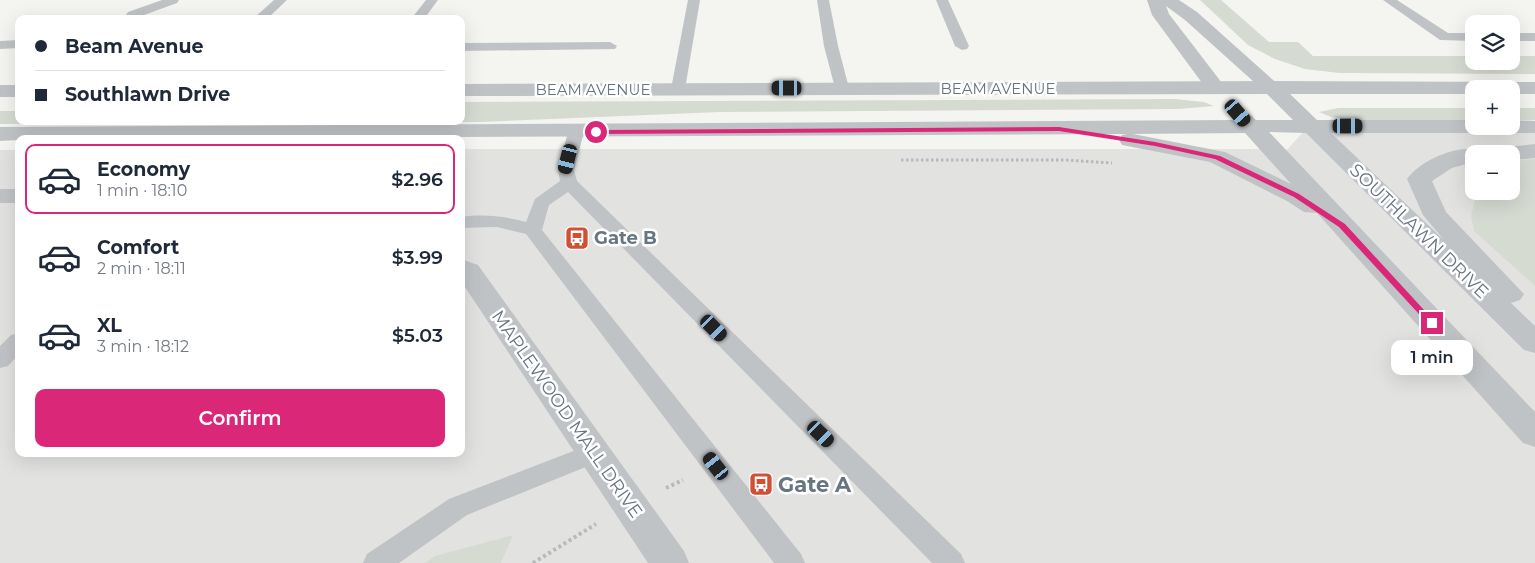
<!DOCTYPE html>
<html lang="en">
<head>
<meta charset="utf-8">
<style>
	:root { --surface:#fff; --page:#f6f6f7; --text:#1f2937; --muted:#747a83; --line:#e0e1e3; --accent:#db2777 }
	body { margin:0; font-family:Montserrat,sans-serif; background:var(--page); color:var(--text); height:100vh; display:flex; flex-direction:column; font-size:19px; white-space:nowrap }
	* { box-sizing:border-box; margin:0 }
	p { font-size:16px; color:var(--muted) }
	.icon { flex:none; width:28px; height:28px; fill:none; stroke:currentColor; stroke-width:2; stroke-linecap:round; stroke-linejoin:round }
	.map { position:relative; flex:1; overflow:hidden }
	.details { position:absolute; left:15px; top:135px; width:450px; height:322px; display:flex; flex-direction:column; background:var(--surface); border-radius:10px; box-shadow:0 5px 20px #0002 }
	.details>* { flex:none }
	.top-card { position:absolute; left:15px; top:15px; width:450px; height:110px; border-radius:10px; box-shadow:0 5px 20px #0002; display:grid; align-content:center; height:110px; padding:0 20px; background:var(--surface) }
	.tools { position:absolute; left:1465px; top:15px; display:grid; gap:10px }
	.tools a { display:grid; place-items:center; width:55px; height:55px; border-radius:10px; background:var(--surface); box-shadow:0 5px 20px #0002; font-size:25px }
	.end { position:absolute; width:22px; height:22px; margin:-11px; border:6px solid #db2777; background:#fff; box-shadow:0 0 0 2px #fff }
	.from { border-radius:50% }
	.bubble { position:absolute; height:35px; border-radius:10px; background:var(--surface); box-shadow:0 5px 20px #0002; font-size:16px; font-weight:600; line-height:35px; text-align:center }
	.car { position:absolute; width:15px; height:30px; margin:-15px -8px; border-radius:6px; box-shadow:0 0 4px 1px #0007; background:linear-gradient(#222 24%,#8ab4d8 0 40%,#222 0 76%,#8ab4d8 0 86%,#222 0) }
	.top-card b { display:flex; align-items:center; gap:18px; height:48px; font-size:19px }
	.top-card b+b { border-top:1px solid var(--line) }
	.top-card i { width:12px; height:12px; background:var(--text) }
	ul { padding:9px 0 0; list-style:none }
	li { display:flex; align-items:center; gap:15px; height:70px; margin:0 10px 8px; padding:0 10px; border:2px solid transparent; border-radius:10px }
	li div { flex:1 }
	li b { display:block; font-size:19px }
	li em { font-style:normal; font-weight:600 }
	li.selected { border-color:var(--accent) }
	li>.icon { width:45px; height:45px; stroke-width:1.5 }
	.button { display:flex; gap:10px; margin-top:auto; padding:10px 20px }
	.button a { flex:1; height:58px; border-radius:10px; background:var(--accent); color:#fff; font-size:20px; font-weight:600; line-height:58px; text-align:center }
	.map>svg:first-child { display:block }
	.built { fill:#e2e3e1; fill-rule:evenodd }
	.green { fill:#d6dbd2 }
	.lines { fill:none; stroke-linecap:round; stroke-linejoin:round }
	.path-far1 { stroke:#b7babc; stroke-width:3; stroke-dasharray:2.5 2.5; stroke-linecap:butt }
	.path { stroke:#b7babc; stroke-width:4; stroke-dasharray:3 3; stroke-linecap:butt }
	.service { fill:#c0c3c6; fill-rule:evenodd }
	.minor { fill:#c0c3c6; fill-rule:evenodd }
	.tertiary { fill:#c0c3c6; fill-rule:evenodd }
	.route { fill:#db2777 }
	.labels { text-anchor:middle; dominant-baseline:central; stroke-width:5; stroke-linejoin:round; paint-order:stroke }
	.far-street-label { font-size:15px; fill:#66757f; stroke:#fff }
	.street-label { font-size:18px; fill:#66757f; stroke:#fff }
	.poi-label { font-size:18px; font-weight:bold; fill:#66757f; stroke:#fff; text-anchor:start }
	.near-poi-label { font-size:21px; font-weight:bold; fill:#66757f; stroke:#fff; text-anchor:start }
</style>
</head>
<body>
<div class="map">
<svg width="1535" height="563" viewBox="0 0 1535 563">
	<rect width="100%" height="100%" fill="#f4f4f1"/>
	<path class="built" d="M1306,129H1535V563H0V150H19V454H461V149H1272L1283,154ZM1474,154H1511V191H1474Z"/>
	<g class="green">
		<polygon points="1200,0 1221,0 1269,42 1298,42 1313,56 1474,56 1474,61 1511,61 1511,56 1535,56 1535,74 1339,73 1305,69 1275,59 1248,45"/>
		<polygon points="1174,99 1204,102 1214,106 1179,109 719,112 481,122 0,124 0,111 19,111 19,121 461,121 461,102"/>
		<polygon points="1338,108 1474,108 1474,120 1359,120 1331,117 1319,112"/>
		<rect x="1511" y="108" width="24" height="12"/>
		<polygon points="1535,159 1535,286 1474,231 1471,216 1477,191 1511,191 1511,160"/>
		<polygon points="513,535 501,563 425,563 435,556"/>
	</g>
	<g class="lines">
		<polyline class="path-far1" points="901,160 1065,160 1112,163"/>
		<g class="path">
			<polyline points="666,488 683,480"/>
			<polyline points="533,563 596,524"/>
		</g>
		<g class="service">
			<polygon points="162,0 179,0 177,3 136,18 132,19 126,15 128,12"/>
			<polygon points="274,0 287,0 267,19 253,19"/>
			<polygon points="426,0 438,0 424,19 411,19"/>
			<polygon points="688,0 700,0 685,89 683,92 673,92 671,89"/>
			<polygon points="817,0 829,0 838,46 849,88 847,91 837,91 835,88 824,46"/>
			<polygon points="936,0 948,0 969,46 967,49 962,50 955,46"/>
			<polygon points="1383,0 1397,0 1448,33 1474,33 1474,41 1440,40"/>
			<rect x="1511" y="33" width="24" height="8"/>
			<polygon points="19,40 19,48 0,49 0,41"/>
			<polygon points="610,42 617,46 615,49 461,51 461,43"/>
			<path d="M576,127L582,129L584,132L574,170L577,181L961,554L965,563H932L568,192L549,205L542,230L801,554L805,563H774L526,234L497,227L461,228V217C484,214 504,216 526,222L535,199L560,181L558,170L568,132L570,129Z"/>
			<polygon points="19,333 19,354 8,366 0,368 0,346 11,335"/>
			<polygon points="594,443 603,446 606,453 603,460 467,515 399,563 363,563 367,554 449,499"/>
		</g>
		<g class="minor">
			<polygon points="1147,0 1179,0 1197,12 1281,87 1278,91 1271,93 1264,91 1185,20 1166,6 1169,14 1225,87 1222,91 1215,93 1208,91 1152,15"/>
			<rect x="0" y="189" width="19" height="14"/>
			<polygon points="461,259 478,265 684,551 689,563 648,563 461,281"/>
		</g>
		<g class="tertiary">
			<path d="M1271,81L1535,82V94H1511V89H1474V94H1290L1317,120H1474V126H1511V120L1535,121V133H1331L1444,240L1423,215L1407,179C1421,159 1459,144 1482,150L1484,153L1487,149L1535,144V158L1511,160V154H1474V162L1452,168L1432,181L1446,212L1524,294L1520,300L1511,303L1535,326V353L1524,350L1306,133L1269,132L1535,412V447L1523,443L1317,213L1304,212L1287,201L1210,162L1122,145L1119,140L1122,135L1127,134L19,139V140L0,141V127L1234,120L1232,118L1236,114C1245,111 1250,113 1256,120H1293L1267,94L461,96V84ZM1245,133L1291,184L1225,152L1133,134Z"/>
			<rect x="0" y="85" width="19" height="12"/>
		</g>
	</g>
	<polygon class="route" points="1059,127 1155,142 1220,156 1299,194 1345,224 1436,323 1432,326 1429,325 1339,227 1294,197 1215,159 1155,146 1059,131 596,134 593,132 596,130"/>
	<defs>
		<g id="bus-square" transform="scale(1.25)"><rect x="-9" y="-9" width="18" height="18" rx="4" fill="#d14f34" stroke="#fff"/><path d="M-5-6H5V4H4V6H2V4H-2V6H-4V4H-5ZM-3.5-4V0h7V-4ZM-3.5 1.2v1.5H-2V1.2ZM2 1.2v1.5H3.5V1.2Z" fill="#fff"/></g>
	</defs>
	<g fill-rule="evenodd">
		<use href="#bus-square" x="577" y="238"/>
		<use href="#bus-square" x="761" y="484"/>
	</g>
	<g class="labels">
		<g class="far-street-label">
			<text x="998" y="88">BEAM AVENUE</text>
			<text x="593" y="89">BEAM AVENUE</text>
		</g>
		<g class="street-label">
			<text transform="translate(1419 231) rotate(44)">SOUTHLAWN DRIVE</text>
			<text transform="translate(567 414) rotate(55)">MAPLEWOOD MALL DRIVE</text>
		</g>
		<g class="poi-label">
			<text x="594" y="238">Gate B</text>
		</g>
		<g class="near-poi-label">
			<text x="778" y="484">Gate A</text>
		</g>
	</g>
</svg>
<div class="tools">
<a><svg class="icon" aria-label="layers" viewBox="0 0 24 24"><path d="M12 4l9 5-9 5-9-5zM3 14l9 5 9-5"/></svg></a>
<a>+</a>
<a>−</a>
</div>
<i class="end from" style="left:596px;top:132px"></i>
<i class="end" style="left:1432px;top:323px"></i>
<div class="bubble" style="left:1391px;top:340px;width:82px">1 min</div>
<i class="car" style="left:787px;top:88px;rotate:270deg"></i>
<i class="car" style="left:1238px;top:113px;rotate:139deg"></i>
<i class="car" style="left:1348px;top:126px;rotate:90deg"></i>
<i class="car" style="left:568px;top:159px;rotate:194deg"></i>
<i class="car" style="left:714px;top:328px;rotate:135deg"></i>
<i class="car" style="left:821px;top:434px;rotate:134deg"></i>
<i class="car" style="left:716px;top:466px;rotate:322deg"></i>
<div class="top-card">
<b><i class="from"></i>Beam Avenue</b>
<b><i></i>Southlawn Drive</b>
</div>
<section class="details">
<ul>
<li class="selected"><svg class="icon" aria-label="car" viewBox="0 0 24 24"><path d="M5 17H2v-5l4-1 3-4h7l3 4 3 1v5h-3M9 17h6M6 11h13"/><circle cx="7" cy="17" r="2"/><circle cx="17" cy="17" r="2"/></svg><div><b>Economy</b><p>1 min · 18:10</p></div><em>$2.96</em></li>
<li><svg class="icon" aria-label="car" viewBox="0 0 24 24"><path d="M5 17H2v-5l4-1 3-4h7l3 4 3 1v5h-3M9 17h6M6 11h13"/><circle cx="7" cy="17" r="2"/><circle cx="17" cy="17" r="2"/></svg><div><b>Comfort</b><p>2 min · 18:11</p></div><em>$3.99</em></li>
<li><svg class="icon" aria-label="car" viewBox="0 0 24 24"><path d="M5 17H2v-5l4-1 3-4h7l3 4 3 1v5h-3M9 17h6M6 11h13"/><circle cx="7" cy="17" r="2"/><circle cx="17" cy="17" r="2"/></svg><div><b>XL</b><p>3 min · 18:12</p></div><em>$5.03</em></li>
</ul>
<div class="button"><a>Confirm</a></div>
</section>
</div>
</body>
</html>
